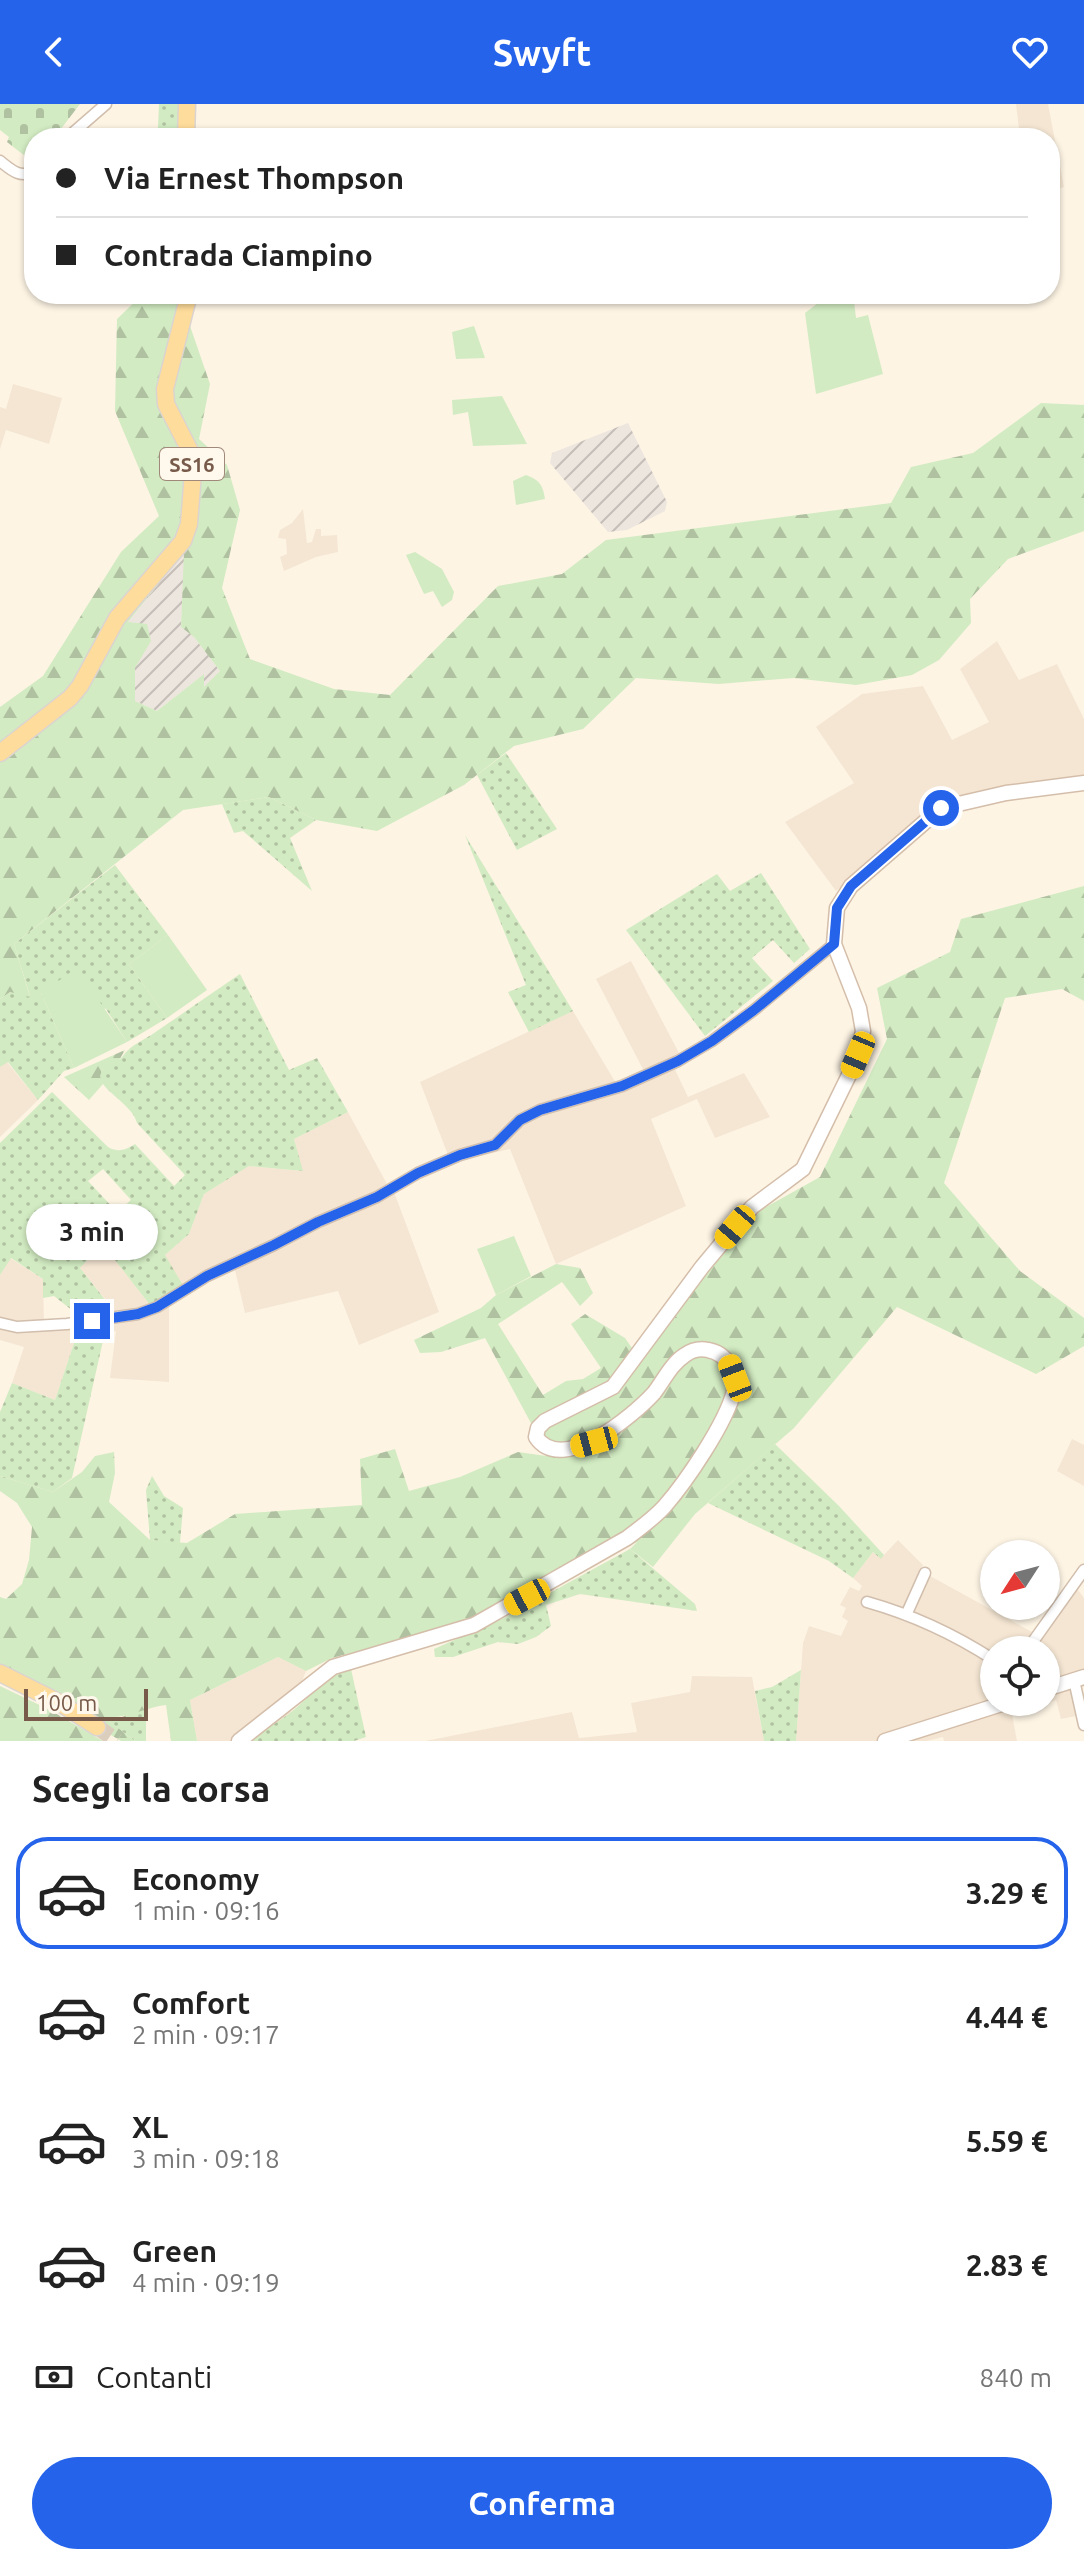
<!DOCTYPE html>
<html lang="it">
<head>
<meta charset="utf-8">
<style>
	:root { --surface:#fff; --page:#f6f6f6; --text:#222; --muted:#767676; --line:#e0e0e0; --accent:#2563eb }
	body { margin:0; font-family:Ubuntu,sans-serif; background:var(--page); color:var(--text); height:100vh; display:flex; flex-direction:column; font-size:30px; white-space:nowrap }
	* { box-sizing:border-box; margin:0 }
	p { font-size:26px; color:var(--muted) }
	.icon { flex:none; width:44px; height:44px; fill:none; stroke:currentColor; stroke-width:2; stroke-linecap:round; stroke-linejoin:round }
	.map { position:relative; height:1637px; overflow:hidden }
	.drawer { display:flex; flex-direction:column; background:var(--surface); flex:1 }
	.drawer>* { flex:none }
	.hud { position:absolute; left:24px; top:24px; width:1036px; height:176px; border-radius:32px; box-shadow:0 2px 6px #0004; display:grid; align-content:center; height:176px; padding:0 32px; background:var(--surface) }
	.needle { width:52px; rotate:234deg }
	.buttons { position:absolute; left:980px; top:1436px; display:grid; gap:16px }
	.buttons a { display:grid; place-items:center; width:80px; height:80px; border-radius:50%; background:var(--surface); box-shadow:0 2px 6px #0004; font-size:40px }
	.scale { position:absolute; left:24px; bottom:20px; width:124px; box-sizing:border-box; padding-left:8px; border:4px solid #775a49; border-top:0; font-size:22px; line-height:28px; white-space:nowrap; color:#775a49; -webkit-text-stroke:6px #fff8ec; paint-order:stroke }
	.end { position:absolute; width:36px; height:36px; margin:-18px; border:10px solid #2563eb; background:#fff; box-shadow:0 0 0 4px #fff }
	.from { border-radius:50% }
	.bubble { position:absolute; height:56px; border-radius:28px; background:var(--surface); box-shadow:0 2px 6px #0004; font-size:26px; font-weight:600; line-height:56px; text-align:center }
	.car { position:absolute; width:24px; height:48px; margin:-24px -12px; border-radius:10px; box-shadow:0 0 6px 2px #0007; background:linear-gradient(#f5c518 24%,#345 0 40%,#f5c518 0 76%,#345 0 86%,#f5c518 0) }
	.hud b { display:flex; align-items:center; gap:28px; height:76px; font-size:30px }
	.hud b+b { border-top:2px solid var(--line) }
	.hud i { width:20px; height:20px; background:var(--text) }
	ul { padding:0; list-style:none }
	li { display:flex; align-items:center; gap:24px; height:112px; margin:0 16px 12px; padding:0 16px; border:4px solid transparent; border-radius:32px }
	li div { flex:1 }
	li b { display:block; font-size:30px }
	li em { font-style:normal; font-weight:600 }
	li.active { border-color:var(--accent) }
	li>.icon { width:72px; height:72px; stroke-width:1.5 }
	h2 { padding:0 32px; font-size:36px; line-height:96px }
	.pay { display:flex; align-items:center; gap:20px; height:88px; padding:0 32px; font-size:30px }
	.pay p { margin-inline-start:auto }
	.primary-button { display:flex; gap:16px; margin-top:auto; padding:16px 32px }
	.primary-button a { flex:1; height:92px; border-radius:48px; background:var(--accent); color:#fff; font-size:32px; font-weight:600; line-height:92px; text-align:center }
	header { display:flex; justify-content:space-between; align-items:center; height:104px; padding:0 32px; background:var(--accent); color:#fff; font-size:36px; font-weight:600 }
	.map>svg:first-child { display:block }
	.residential { fill:#f5e6d3; fill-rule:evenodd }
	.industrial { fill:url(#industrial-furrows) }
	.grass { fill:url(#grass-dots); fill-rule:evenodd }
	.forest { fill:url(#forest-firs); fill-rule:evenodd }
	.cemetery { fill:url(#cemetery-stones) }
	.garden { fill:#d2ebc2 }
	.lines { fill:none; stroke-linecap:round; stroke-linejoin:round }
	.primary-tunnel { stroke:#dccebd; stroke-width:16; stroke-dasharray:16 8; stroke-linecap:butt }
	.street-casing { stroke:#d1bead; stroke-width:13 }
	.secondary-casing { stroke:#d4beaa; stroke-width:17 }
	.primary-casing { stroke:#dcd4d0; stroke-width:19 }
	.street { stroke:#fff; stroke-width:10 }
	.secondary { stroke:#fff; stroke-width:14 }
	.primary { stroke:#fedc9b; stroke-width:16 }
	.route { stroke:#2563eb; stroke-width:10 }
	.labels { text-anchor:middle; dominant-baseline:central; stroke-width:7; stroke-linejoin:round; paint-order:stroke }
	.shield { fill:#fff8ec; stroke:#a0897a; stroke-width:2 }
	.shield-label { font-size:20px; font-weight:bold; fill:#775a49 }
</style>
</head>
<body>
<header><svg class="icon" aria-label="back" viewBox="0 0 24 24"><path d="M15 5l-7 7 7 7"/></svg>Swyft<svg class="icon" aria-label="heart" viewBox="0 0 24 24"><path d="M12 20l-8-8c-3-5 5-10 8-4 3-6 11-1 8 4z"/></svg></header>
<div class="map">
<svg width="1084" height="1637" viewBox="0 0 1084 1637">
	<defs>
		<pattern id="industrial-furrows" width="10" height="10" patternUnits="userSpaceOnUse" patternTransform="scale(2)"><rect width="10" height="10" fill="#ede6df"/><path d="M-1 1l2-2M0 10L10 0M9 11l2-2" fill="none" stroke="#c5bdb7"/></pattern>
		<pattern id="grass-dots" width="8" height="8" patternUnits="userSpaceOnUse" patternTransform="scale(2)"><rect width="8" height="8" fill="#d2ebc2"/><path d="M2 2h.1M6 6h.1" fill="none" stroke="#afc1a0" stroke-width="1.8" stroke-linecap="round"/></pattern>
		<pattern id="forest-firs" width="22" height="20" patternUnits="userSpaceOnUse" patternTransform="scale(2)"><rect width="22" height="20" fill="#d2ebc2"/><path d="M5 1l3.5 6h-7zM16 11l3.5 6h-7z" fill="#afc1a0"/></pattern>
		<pattern id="cemetery-stones" width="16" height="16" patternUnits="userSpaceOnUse" patternTransform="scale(2)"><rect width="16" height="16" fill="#d2ebc2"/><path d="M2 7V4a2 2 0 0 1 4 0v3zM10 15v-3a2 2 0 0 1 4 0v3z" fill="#afc1a0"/></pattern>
	</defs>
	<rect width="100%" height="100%" fill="#fdf4e4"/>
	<g class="residential">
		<polygon points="1016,0 1048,0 1064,83 1050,87 1050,34 1020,34"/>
		<polygon points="13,280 62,294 49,340 6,326 0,345 0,303 6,305"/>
		<polygon points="303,405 307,439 312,438 316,425 321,425 321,432 337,431 338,448 316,453 284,467 280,453 287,450 286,435 278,434 280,426 292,419"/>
		<polygon points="997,537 1019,576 1057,560 1084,615 1084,674 942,699 836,787 785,718 854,679 816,623 862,590 923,582 952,636 989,618 960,565"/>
		<polygon points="631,857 680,951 671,957 688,993 744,969 770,1013 715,1034 697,995 651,1015 686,1102 556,1160 510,1045 442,1061 394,1088 439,1208 359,1241 338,1187 245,1209 234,1162 169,1200 169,1278 110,1274 116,1227 76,1233 55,1296 12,1279 24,1243 0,1236 0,1171 10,1154 43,1175 44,1219 118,1211 80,1164 82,1131 90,1124 150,1201 165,1151 189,1130 204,1090 249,1062 302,1067 294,1035 348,1008 388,1082 448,1051 420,978 573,907 617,981 645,969 596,875"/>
		<polygon points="7,958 38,996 0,1033 0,963"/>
		<polygon points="1072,1335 1084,1341 1084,1382 1057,1367"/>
		<path d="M898,1436L923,1461L921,1467L1032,1528L1072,1478L1084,1494V1579L1074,1583L1081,1611L1061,1615L1056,1596L1012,1610L1017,1637H944L943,1633L927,1637H796L803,1539L809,1522L841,1532L848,1517L842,1513L846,1504L840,1501L850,1483L859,1487L862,1482L853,1474L873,1448L881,1454ZM994,1546H1046V1598H994Z"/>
		<polygon points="278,1553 306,1567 291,1608 302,1637 197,1637 190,1596"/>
		<polygon points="692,1572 752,1573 764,1637 425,1637 572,1608 579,1634 637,1628 631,1599 690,1588"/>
	</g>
	<g class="industrial">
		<polygon points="628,319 667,398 665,407 627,426 608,428 550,359 552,349"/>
		<polygon points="185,447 181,523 194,533 220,567 204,584 203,571 157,607 135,597 135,564 127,519"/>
	</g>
	<g class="grass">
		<polygon points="159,0 180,0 179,34 155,34 158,23"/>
		<polygon points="506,649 557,725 517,746 477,671"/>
		<polygon points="269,693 316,716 290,734 312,787 243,727 234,729 222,700"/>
		<polygon points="465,731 573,907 529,928 508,888 526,881"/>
		<polygon points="115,761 168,831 129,860 167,914 127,938 106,905 41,889 74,964 64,967 38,996 8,958 0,963 0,895 10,888 30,892 14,840"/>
		<polygon points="761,769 810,845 794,859 773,836 752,854 773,877 705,932 626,826 717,770 730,787"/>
		<path d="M240,870L289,966L317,954L348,1008L294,1035L303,1067L249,1062L204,1090L189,1130L165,1151L184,1183L150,1201L90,1124L82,1131L96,1147L80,1164L118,1212L79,1217L73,1207L54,1192L43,1194V1175L11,1154L0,1171V1039L52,988L108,1043C118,1049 126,1046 135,1040L174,1082L185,1071L137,1019C133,1000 99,986 100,971C100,963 118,959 123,952C131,940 145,936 157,927C185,908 212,889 240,870ZM103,1065L131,1096L117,1108L88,1077Z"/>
		<polygon points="105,1228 72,1374 53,1388 0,1372 0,1308 12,1279 55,1296 76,1233"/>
		<polygon points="775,1340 839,1402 884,1451 881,1455 873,1448 853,1474 829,1457 708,1399"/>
		<polygon points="152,1372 164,1392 183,1404 180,1439 150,1436 146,1386"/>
		<polygon points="630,1445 695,1500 697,1507 580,1490 546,1501 551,1522 536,1533 518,1540 498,1538 453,1553 435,1553 434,1545 504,1514"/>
		<path d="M351,1565L366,1633L354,1637H248C261,1627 277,1619 290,1609C312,1592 323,1572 351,1565Z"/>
		<polygon points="801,1566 796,1637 764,1637 755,1587 772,1583"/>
		<polygon points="146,1603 146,1637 135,1637 109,1617 112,1612 122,1613"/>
	</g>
	<g class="forest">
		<path d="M143,190H179L210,280L199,335L227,361L240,406L222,484L250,555L334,585L390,591L498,482L562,470L606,436L891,399L911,363L973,349L1041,299L1084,301V427L1008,455L970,495L971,519L939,556L912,571L856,581L793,574L719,580L636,574L583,625L514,642L464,681L377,727L316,716L269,693L183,706L14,840L30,893L10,888L0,895V603L43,572L121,448L159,412L115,307L117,215ZM184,448L181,523L194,533L220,567L204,583V570L157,607L135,597V564L151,537L147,520L128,518Z"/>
		<path d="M1084,782V897L1062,885L1005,894L944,1079L1020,1167L1084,1214V1242L1036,1270L897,1203L794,1324L695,1410L653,1463L630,1445L637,1438L471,1517L332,1554L306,1567L278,1553L190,1596L197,1637H171L166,1601C147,1603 131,1613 111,1613L109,1617L135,1637H121L0,1564V1493L6,1495L22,1480L29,1456L32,1423L17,1399L0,1387V1372L53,1388L82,1368L95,1352L114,1348L115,1369L109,1398L150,1436L187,1439L235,1410L362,1401L360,1355L395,1345L409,1387L460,1373L518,1348L546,1352L540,1331L543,1323L626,1278L673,1208L748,1113L820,1073L887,935L877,884L950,848L961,815Z"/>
		<polygon points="125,946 118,958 102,966 100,972 103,980 89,996 64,973"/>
		<polygon points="556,1160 580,1164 593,1189 580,1202 562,1178 498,1220 543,1291 566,1277 583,1275 601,1264 571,1220 585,1210 625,1234 634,1247 609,1283 532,1321 485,1234 441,1248 420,1249 414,1236 481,1204 496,1191"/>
		<polygon points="0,1582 50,1606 103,1637 0,1637"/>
	</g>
	<polygon class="cemetery" points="0,0 80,0 54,34 34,34 34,59 7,38 9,33 0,26"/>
	<g class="garden">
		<polygon points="822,196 854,197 856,214 868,211 883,270 816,290 805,209"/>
		<polygon points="474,222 485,254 456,255 452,228"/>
		<polygon points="502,292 527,340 473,342 468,308 453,311 452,296"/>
		<path d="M526,371C540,376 543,382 545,395L516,401L513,377Z"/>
		<polygon points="415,448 442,465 454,488 452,496 442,503 433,487 424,490 406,451"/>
		<polygon points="168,831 207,886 167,914 129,860"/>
		<polygon points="77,864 127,938 74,964 41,889"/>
		<polygon points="514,1132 531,1172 496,1191 477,1145"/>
	</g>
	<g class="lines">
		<polyline class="primary-tunnel" points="97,1623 117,1637"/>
		<g class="street-casing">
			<g id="street">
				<polyline points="67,34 106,0"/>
				<path d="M0,57C10,65 21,76 34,66"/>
				<polyline points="0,1219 17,1223 67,1220 138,1210 157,1203 207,1172 274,1141 318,1118 377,1093 418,1069 460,1051 495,1041 520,1016 540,1006 622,982 678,957 712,937 754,906 834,840"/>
				<path d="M867,1498C913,1511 954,1530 994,1556"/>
				<polyline points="907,1509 925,1469"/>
				<polyline points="1027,1546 1084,1466"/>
				<polyline points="1074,1576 1084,1621"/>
			</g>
		</g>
		<g class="secondary-casing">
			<g id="secondary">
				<polyline points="1046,1585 1084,1573"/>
				<path d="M239,1637L333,1563L474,1521L627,1434C640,1424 653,1415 664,1403C686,1378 726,1319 734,1287C739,1269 726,1249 708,1246C699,1244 692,1246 685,1251C671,1260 664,1276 654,1289C634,1311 562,1372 536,1333L538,1324L545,1317L613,1283L702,1163L752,1103L803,1065L850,969L858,951L863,927L859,904L834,840L837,804L851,782L941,704L1006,689L1084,679"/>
				<polyline points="885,1637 1008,1598"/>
			</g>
		</g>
		<g class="primary-casing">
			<g id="primary">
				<polyline points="186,34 187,0"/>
				<polyline points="0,649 70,594 80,582 117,514 183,437 189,420 193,369 190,347 166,300 165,285 189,190"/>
				<polyline points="0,1569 60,1599 97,1623"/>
			</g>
		</g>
		<use href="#street" class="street"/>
		<use href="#secondary" class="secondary"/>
		<use href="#primary" class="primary"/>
	</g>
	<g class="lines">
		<polyline class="route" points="92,1217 138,1210 157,1203 207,1172 274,1141 318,1118 377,1093 418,1069 460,1051 495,1041 520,1016 540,1006 622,982 678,957 712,937 754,906 834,840 837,804 851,782 941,704"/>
	</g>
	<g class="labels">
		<rect class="shield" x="160" y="344" width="64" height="32" rx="6"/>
		<g class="shield-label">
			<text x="192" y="360">SS16</text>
		</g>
	</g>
</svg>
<div class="buttons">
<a><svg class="needle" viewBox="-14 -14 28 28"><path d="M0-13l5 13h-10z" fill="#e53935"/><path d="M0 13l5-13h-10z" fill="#767676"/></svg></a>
<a><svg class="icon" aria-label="locate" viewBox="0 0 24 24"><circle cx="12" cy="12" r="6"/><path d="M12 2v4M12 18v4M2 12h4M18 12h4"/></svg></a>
</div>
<div class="scale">100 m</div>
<i class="end from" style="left:941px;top:704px"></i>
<i class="end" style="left:92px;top:1217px"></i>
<div class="bubble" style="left:26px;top:1100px;width:132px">3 min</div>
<i class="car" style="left:858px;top:951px;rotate:203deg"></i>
<i class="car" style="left:735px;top:1123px;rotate:220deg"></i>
<i class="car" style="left:735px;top:1274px;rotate:339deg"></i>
<i class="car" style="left:594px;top:1338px;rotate:255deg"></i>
<i class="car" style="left:527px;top:1493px;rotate:242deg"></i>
<div class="hud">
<b><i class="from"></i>Via Ernest Thompson</b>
<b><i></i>Contrada Ciampino</b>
</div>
</div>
<section class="drawer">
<h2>Scegli la corsa</h2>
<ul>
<li class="active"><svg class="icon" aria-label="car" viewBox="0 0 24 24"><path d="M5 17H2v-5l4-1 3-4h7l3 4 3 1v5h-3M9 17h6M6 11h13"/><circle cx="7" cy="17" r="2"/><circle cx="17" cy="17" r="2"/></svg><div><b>Economy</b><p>1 min · 09:16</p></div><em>3.29 €</em></li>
<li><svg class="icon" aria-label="car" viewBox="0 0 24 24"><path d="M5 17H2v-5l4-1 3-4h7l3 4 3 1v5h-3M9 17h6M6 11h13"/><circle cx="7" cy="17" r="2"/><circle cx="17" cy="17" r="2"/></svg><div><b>Comfort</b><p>2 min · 09:17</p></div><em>4.44 €</em></li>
<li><svg class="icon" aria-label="car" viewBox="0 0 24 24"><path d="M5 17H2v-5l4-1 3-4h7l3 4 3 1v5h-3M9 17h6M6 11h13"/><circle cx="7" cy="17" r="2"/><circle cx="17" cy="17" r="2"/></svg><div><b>XL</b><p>3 min · 09:18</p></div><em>5.59 €</em></li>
<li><svg class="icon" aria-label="car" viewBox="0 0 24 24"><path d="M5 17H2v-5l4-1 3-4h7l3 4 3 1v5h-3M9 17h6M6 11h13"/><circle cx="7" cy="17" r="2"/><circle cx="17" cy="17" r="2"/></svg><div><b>Green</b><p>4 min · 09:19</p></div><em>2.83 €</em></li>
</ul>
<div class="pay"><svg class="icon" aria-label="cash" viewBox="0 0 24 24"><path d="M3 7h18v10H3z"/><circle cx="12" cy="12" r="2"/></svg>Contanti<p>840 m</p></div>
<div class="primary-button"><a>Conferma</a></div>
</section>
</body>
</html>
